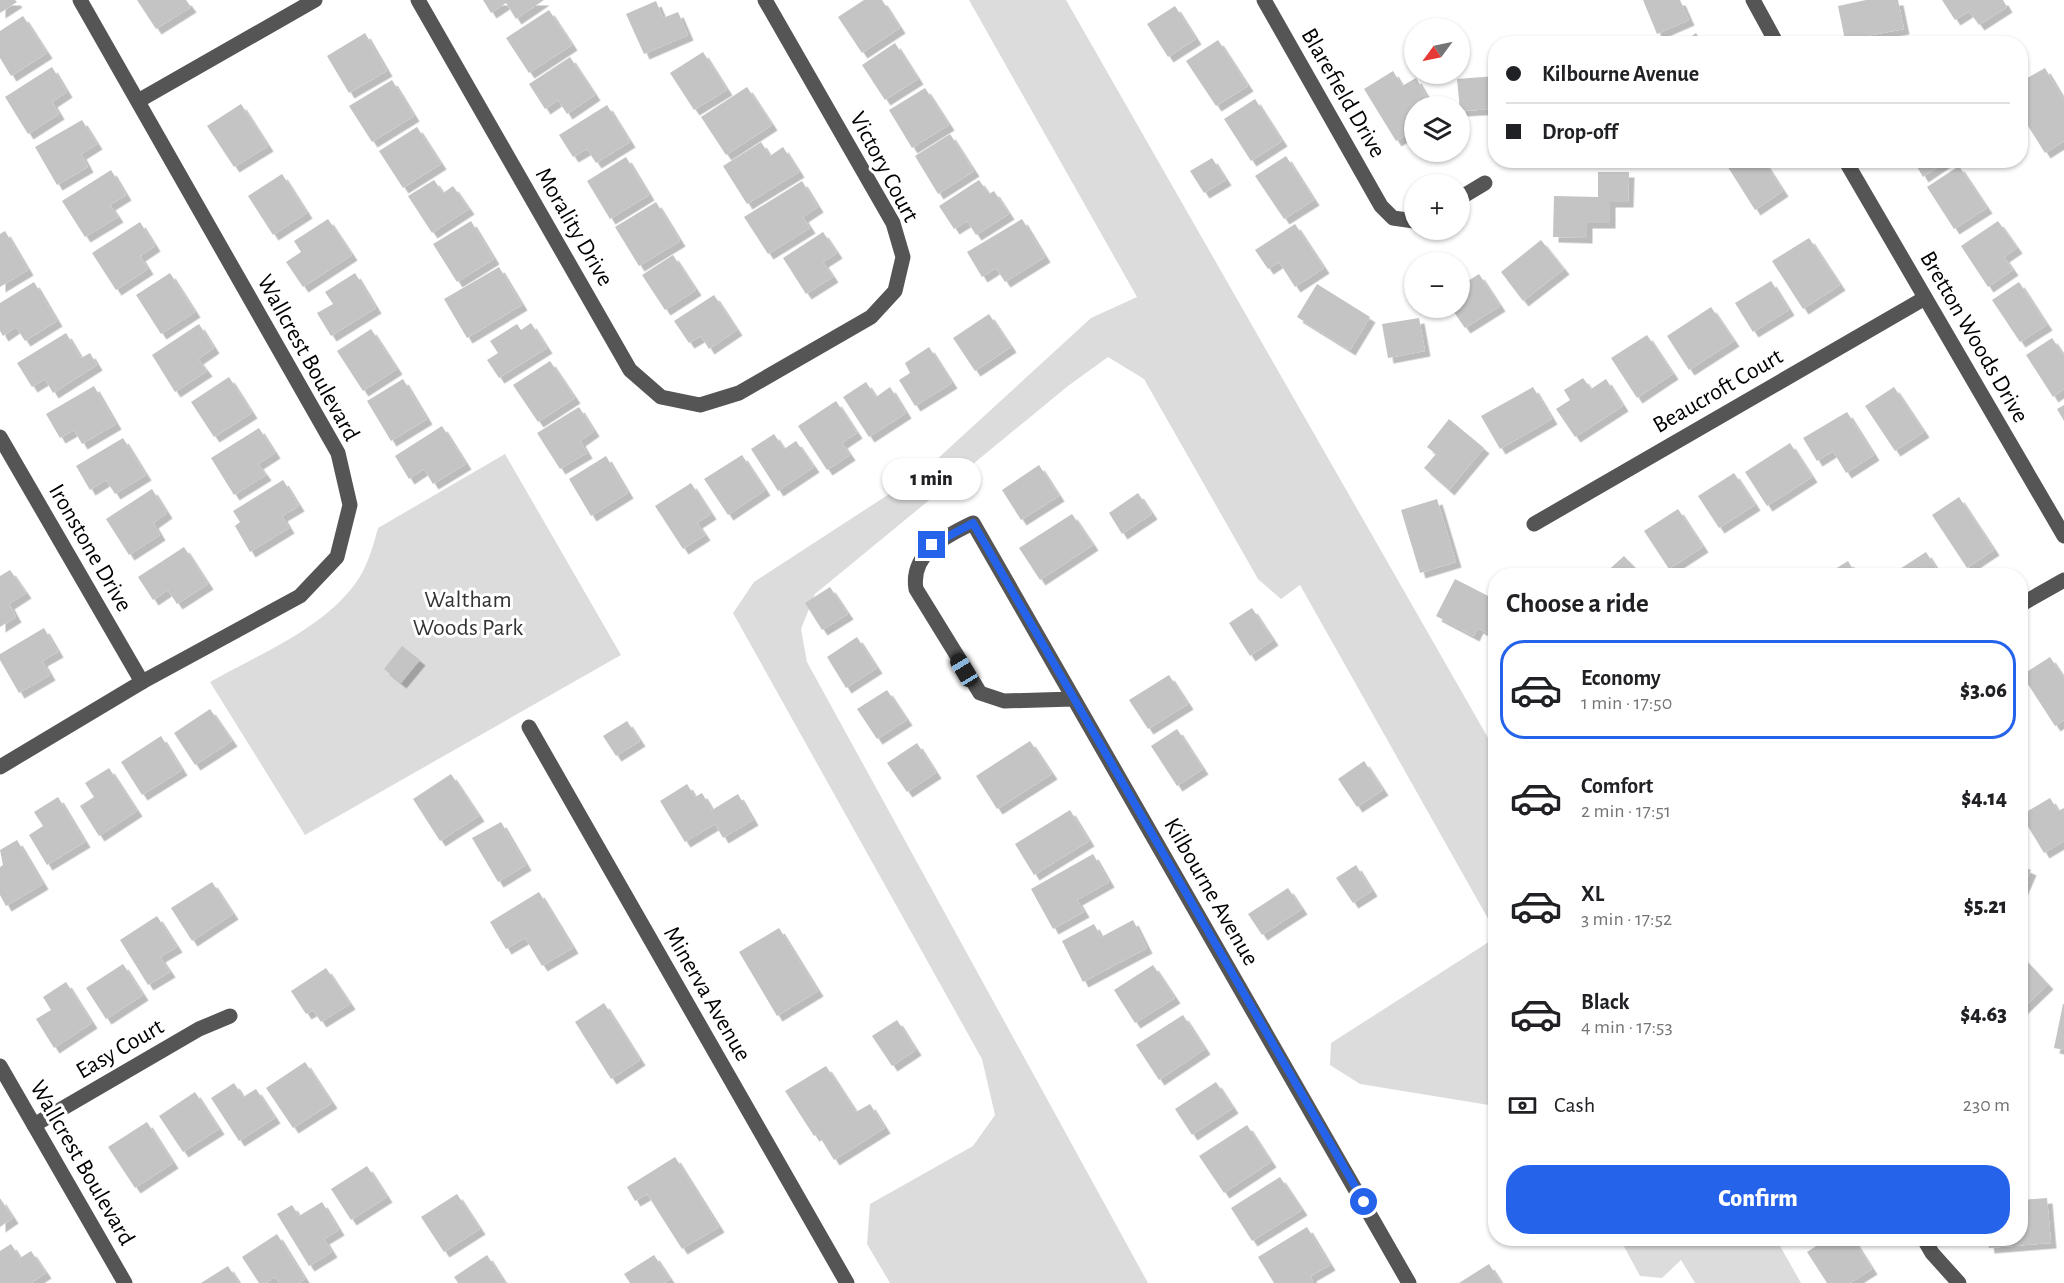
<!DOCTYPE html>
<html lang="en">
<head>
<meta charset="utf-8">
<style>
	:root { --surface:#fff; --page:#f6f6f6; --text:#202124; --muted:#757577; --line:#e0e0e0; --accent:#2563eb }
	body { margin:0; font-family:"Alegreya Sans",sans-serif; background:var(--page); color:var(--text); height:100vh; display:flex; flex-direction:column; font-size:22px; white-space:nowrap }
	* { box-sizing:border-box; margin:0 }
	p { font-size:20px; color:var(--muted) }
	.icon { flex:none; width:33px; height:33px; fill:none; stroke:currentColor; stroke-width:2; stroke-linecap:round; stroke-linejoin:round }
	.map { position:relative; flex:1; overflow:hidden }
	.details { position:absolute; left:1488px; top:568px; width:540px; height:678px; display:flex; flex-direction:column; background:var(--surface); border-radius:24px; box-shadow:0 2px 4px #0004 }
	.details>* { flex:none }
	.guide { position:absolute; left:1488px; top:36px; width:540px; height:132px; border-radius:24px; box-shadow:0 2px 4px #0004; display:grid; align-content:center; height:132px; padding:0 18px; background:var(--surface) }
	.needle { width:39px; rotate:237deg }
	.buttons { position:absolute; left:1404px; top:18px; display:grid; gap:12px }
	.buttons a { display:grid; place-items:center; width:66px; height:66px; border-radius:50%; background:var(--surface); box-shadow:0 2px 4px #0004; font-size:30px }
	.end { position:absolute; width:27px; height:27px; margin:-14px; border:8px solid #2563eb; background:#fff; box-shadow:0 0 0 3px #fff }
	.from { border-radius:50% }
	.bubble { position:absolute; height:42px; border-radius:21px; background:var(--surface); box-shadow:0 2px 4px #0004; font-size:20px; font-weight:800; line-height:42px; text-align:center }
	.car { position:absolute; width:18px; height:36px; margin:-18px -9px; border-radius:8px; box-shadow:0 0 4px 2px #0007; background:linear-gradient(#222 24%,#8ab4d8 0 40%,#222 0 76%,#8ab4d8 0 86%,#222 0) }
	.guide b { display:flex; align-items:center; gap:21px; height:57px; font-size:22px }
	.guide b+b { border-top:2px solid var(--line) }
	.guide i { width:15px; height:15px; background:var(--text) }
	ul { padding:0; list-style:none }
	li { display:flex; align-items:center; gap:18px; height:99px; margin:0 12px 9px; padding:0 6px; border:3px solid transparent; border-radius:24px }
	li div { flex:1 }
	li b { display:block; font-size:22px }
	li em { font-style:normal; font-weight:800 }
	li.current { border-color:var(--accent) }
	li>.icon { width:54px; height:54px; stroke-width:1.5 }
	h2 { padding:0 18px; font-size:27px; line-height:72px }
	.pay { display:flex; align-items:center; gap:15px; height:66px; padding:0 18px; font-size:22px }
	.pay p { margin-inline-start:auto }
	.cta { display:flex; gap:12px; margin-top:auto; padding:12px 18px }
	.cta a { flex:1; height:69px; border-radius:24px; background:var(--accent); color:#fff; font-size:24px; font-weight:800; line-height:69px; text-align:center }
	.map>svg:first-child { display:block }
	.green { fill:#dcdcdc }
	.building { fill:#c4c4c4; filter:url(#shadow) }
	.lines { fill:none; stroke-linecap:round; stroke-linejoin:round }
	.minor { stroke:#555; stroke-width:15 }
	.route { stroke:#2563eb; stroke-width:8 }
	.labels { text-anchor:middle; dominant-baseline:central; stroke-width:6; stroke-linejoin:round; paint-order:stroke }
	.street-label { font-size:24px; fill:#000; stroke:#fff }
	.park-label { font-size:24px; fill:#333; stroke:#fff }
</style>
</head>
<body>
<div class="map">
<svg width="2064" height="1283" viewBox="0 0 2064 1283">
	<defs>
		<filter id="shadow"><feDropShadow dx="5.5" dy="5.5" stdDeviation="0" flood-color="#0004"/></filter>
	</defs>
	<rect width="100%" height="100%" fill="#fff"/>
	<g class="green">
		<polygon points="969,0 1066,0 1495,750 1495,931 1300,585 1281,599 1258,579 1144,379 1108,357 1068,386 815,594 801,629 807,662 1148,1283 890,1283 867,1244 870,1204 973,1146 995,1115 982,1059 733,613 754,582 923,472 1091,318 1137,297"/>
		<path d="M505,454L621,655L305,835L210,682C258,655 322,629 355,584C367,568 373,547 378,528Z"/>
		<polygon points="1495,938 1495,1106 1360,1084 1330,1065 1331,1043"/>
		<polygon points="1620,1239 1776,1239 1801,1283 1695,1283 1681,1260 1662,1278 1640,1276"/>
	</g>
	<g class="building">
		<polygon points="0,0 15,0 17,2 0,13"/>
		<polygon points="137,0 186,0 191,7 156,29"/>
		<polygon points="483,0 544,0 516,19 506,3 491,13"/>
		<polygon points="864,0 882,0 900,28 862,53 838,17"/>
		<polygon points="1643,0 1680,0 1689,20 1657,34"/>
		<polygon points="1866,0 1898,0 1904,29 1845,40 1838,6"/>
		<polygon points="1942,0 2003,0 2007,7 1979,25 1969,11 1955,20"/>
		<polygon points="656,1 663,18 678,12 688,35 644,54 626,14"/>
		<polygon points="1175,6 1196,39 1168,57 1147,24"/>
		<polygon points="549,10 572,45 529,73 506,38"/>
		<polygon points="23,16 47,53 11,76 0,58 0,31"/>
		<polygon points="365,33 387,71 349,93 327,56"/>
		<polygon points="1696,33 1703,44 1681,44"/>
		<polygon points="1218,40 1248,86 1216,106 1186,61"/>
		<polygon points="895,43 918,79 885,100 862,65"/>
		<polygon points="703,52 727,90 694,110 670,73"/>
		<polygon points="570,57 595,95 567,114 558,100 545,109 529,84"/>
		<polygon points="52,67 67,92 52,102 59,114 28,134 5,97"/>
		<polygon points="2045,68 2064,100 2064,141 2045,153 2020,113 2020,100 2028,96 2020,82"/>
		<polygon points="1393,71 1402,86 1416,78 1430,102 1423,106 1414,106 1414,130 1396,141 1364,89"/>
		<polygon points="1496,76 1496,109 1460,111 1457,79"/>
		<polygon points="392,80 414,116 372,142 349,106"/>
		<polygon points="747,87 772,125 726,155 701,117"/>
		<polygon points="925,88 949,125 912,148 889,110"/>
		<polygon points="1255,99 1282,141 1251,161 1224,119"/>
		<polygon points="241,104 268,146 234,167 207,126"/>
		<polygon points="607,105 630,142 596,163 587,149 573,157 559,135"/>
		<polygon points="82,120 97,144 81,154 88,167 57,185 35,147"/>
		<polygon points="417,127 441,164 403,188 379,151"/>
		<polygon points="950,134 974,171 938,194 915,156"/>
		<polygon points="761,142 770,156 783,147 799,172 747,204 723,166"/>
		<polygon points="1286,156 1314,200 1284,219 1255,176"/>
		<polygon points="626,157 649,195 610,219 587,181"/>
		<polygon points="1212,158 1226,180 1204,193 1190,171"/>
		<polygon points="1731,160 1763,160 1783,191 1755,210 1726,164"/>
		<polygon points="1913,160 1948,160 1923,177"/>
		<polygon points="1959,166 1987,208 1954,229 1927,187"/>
		<polygon points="111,170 126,195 110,205 118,217 85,237 62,201"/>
		<polygon points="1598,172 1629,172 1628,202 1610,202 1610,223 1587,223 1587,238 1553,237 1554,196 1598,197"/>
		<polygon points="282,174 307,213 273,235 248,196"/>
		<polygon points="434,180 443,193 453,186 469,209 432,233 408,196"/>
		<polygon points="979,180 989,194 994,191 1009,214 976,235 967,221 954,229 939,206"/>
		<polygon points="802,181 818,207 803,217 810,228 768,254 744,217"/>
		<polygon points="656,202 680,241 639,266 615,227"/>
		<polygon points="328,219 352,255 303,287 286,262 301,252 294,241"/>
		<polygon points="1022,219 1045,257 1005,282 996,268 982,277 967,252"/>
		<polygon points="471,221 494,259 457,282 433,244"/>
		<polygon points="1998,221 2017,248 2004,257 2013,270 1988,287 1961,246"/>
		<polygon points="140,222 155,246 140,256 148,269 116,290 92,253"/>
		<polygon points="1295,224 1324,268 1295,287 1279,262 1268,269 1255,250"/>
		<polygon points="5,231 28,270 0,287 0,234"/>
		<polygon points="823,232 837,253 823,262 833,277 806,294 783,258"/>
		<polygon points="1809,238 1840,285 1803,309 1772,261"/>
		<polygon points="1541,240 1564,269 1523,301 1501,272"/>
		<polygon points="673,255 696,290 665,310 642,275"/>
		<polygon points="499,267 522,305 467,338 444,299"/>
		<polygon points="170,273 195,312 161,334 136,295"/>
		<polygon points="355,273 376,308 331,336 317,313 333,304 325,292"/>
		<polygon points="1479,274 1500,306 1465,328 1451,308 1460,308 1460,286"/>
		<polygon points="1771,281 1789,310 1753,332 1735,303"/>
		<polygon points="34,282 57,321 25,341 16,327 3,336 0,331 0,303"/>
		<polygon points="2019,282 2047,325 2020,342 1992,300"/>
		<polygon points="1317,284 1370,317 1350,350 1297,317"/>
		<polygon points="714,295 737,330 709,349 701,336 689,343 674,321"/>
		<polygon points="1711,307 1734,341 1689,370 1667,336"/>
		<polygon points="989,314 1011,347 975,371 953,338"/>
		<polygon points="1419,318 1425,351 1388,358 1382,324"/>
		<polygon points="531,323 547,348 499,378 487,360 498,353 490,341 517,324 521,330"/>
		<polygon points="199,324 214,348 198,359 207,371 175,392 152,355"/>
		<polygon points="371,329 397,369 363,391 337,351"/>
		<polygon points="66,333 81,358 90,353 97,365 53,393 45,379 32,387 17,363"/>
		<polygon points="1647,335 1673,374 1637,398 1611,358"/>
		<polygon points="2052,338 2064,356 2064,389 2053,397 2026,355"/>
		<polygon points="929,347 952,383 915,406 899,380 910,373 905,363"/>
		<polygon points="550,361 575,398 538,422 513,385"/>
		<polygon points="229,377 252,413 214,437 191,402"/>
		<polygon points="1583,378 1591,389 1606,379 1623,406 1575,437 1556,409 1570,400 1564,390"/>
		<polygon points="403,379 427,419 391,441 367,401"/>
		<polygon points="866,382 876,397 890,387 906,413 869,437 843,397"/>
		<polygon points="94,386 116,424 82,444 74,430 60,438 46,414"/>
		<polygon points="1533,387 1552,419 1500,449 1481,416"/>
		<polygon points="1894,387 1924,432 1895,451 1865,406"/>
		<polygon points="836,401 857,433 842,443 850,455 827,470 798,426"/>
		<polygon points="2064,405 2064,421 2057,409"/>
		<polygon points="579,407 594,431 580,441 587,453 560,469 537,433"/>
		<polygon points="1847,412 1874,455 1846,473 1833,451 1817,461 1803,438"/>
		<polygon points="1449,419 1484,448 1449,490 1424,468 1436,454 1427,447"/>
		<polygon points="442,426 466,464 433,484 424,469 409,479 395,456"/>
		<polygon points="259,428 275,453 258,464 266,475 234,495 211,458"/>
		<polygon points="774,434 784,449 796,441 814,467 778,491 751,449"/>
		<polygon points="123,438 146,475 115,494 106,480 90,490 76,466"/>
		<polygon points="1790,443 1812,477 1767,506 1745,472"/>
		<polygon points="742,455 765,490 728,515 704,479"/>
		<polygon points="606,456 628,493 591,516 569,479"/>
		<polygon points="1039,465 1059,496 1021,520 1002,490"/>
		<polygon points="1734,473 1755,505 1719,528 1698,496"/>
		<polygon points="283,480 299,506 282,516 289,528 250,552 235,526 240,522 233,511"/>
		<polygon points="691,483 711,514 697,523 705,535 683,549 655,506"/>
		<polygon points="152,489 167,513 153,523 160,535 129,555 106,519"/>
		<polygon points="1138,493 1152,514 1122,534 1109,513"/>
		<polygon points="1959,497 1994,550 1967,568 1932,515"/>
		<polygon points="1437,499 1456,562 1420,573 1401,510"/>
		<polygon points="1678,509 1703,547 1669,569 1644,531"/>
		<polygon points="1072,514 1093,545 1040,580 1019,548"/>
		<polygon points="184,547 208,584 177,604 168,590 153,600 138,577"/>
		<polygon points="1926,552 1941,576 1889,576"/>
		<polygon points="1624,556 1643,576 1602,576"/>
		<polygon points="1848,561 1857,576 1835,576 1832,571"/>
		<polygon points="10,570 26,593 9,604 16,617 0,627 0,576"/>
		<polygon points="1455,579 1496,600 1496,621 1489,634 1478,628 1474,636 1436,616"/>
		<polygon points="830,587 848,614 822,630 805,603"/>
		<polygon points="1252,608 1273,640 1250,656 1229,623"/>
		<polygon points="44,628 58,652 42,661 50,675 19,693 0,660 0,654"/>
		<polygon points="857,637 877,668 846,688 827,657"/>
		<polygon points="402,646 420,660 401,683 384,669"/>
		<polygon points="2050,657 2064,678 2064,720 2055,726 2022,675"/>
		<polygon points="1169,675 1188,704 1148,729 1129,700"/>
		<polygon points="887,690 907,720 877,739 857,709"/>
		<polygon points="210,709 232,741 195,765 174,733"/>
		<polygon points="627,721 640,741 616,756 603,736"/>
		<polygon points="1177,729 1203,769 1177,786 1151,746"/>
		<polygon points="161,736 182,770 142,795 121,762"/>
		<polygon points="1030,741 1052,774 997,809 976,776"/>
		<polygon points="917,743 936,773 907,792 887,763"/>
		<polygon points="1364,761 1383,790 1357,807 1338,779"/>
		<polygon points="109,768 137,811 99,836 80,806 94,797 85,783"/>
		<polygon points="451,774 479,816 440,841 413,799"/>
		<polygon points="687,784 695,797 702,793 712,810 738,794 753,820 723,838 715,824 685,842 660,801"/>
		<polygon points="58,797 85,842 47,865 29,835 43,826 34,812"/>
		<polygon points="2050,798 2058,811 2064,808 2064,841 2044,853 2021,815"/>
		<polygon points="1070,810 1089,841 1034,875 1015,844"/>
		<polygon points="501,822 526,865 498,882 472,838"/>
		<polygon points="17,840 43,884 6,906 0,895 0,867 3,865 0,850"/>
		<polygon points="1093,854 1109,882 1077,900 1084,912 1053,929 1031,889"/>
		<polygon points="1356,865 1372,891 1353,903 1336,878"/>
		<polygon points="2020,865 2031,870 2020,895"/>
		<polygon points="212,882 233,914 192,941 171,908"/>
		<polygon points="1288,888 1302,909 1262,935 1248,914"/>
		<polygon points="539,892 573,948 542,966 525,938 506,949 490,922"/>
		<polygon points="157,916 177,947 160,957 170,972 148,985 120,940"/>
		<polygon points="1133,920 1147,948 1083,982 1062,941 1094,924 1101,937"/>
		<polygon points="779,928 818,991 777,1016 739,952"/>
		<polygon points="2020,954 2048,984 2022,1009 2020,1008"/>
		<polygon points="123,964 143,995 106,1019 86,988"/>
		<polygon points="1153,965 1175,998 1135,1023 1114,990"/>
		<polygon points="326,968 350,1004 321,1022 313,1010 306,1014 291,991"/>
		<polygon points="66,982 92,1023 54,1048 36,1019 51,1010 43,997"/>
		<polygon points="604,1003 640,1060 611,1079 575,1022"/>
		<polygon points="2063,1004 2064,1004 2064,1050 2054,1048"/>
		<polygon points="1183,1015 1205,1049 1159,1080 1136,1045"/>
		<polygon points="897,1020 916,1050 892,1066 872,1036"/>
		<polygon points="305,1062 332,1103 293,1128 266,1088"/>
		<polygon points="826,1066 856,1112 870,1104 885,1128 834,1160 818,1134 814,1136 785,1091"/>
		<polygon points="1216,1082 1233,1108 1192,1135 1175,1109"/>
		<polygon points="234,1083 243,1097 256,1089 275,1118 239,1141 211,1098"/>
		<polygon points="195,1092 219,1129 183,1152 159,1116"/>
		<polygon points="147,1122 173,1163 135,1188 108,1147"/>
		<polygon points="1247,1125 1271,1162 1224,1193 1199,1156"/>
		<polygon points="675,1157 719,1227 682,1249 647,1194 635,1201 627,1187"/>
		<polygon points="367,1166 387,1197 351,1220 331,1189"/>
		<polygon points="1280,1177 1302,1210 1252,1241 1231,1208"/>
		<polygon points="457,1194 480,1229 444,1252 421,1217"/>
		<polygon points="0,1198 13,1218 0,1227"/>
		<polygon points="2047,1198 2051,1243 1989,1248 1988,1239 2020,1239 2020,1200"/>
		<polygon points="322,1202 339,1230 324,1239 332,1252 309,1266 277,1214 292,1205 299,1216"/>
		<polygon points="1307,1227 1330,1265 1311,1276 1313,1283 1274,1283 1258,1257"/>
		<polygon points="277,1234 305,1279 299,1283 279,1283 275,1277 266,1283 259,1283 242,1257"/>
		<polygon points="1827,1239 1853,1239 1872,1269 1850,1283 1827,1283 1807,1252"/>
		<polygon points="11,1244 20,1258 31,1251 46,1273 31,1283 0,1283 0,1251"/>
		<polygon points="487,1255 505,1283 458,1283 454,1277"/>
		<polygon points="654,1255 670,1279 664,1283 630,1283 624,1274"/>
		<polygon points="1489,1264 1501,1283 1459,1283"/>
		<polygon points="228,1266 239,1283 201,1283"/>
	</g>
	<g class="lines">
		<g class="minor">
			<polyline points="418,0 630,370 661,397 700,405 739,393 871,317 895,291 903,257 893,223 765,0"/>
			<polyline points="1264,0 1381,206 1393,218 1414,221"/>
			<polyline points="1753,0 1777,44"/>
			<polyline points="138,101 315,0"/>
			<polyline points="1845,160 2064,536"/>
			<polyline points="1460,198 1485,183"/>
			<polyline points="0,437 142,682"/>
			<polyline points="1534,524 1925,298"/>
			<polyline points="2020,605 2064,580"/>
			<path d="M1073,699L1004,701L980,693L916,589C910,553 946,536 973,523L1409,1283"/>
			<polyline points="529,727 847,1283"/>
			<polyline points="0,767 142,682 300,596 337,557 350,505 338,453 80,0"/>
			<polyline points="0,1066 125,1283"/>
			<polyline points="34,1125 199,1029 230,1016"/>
			<polyline points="1924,1239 1932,1253 1959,1283"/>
		</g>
	</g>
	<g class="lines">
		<polyline class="route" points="932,545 973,523 1364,1202"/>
	</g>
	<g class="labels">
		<g class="street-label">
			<text transform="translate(1343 93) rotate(60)">Blarefield Drive</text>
			<text transform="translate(884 167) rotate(62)">Victory Court</text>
			<text transform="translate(574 227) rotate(60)">Morality Drive</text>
			<text transform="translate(1974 337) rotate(60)">Bretton Woods Drive</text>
			<text transform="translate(308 358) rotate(61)">Wallcrest Boulevard</text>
			<text transform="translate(1718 391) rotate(-30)">Beaucroft Court</text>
			<text transform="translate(90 548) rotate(60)">Ironstone Drive</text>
			<text transform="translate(1211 892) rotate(60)">Kilbourne Avenue</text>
			<text transform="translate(707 994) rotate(60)">Minerva Avenue</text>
			<text transform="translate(120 1049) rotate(-30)">Easy Court</text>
			<text transform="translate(82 1163) rotate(60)">Wallcrest Boulevard</text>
		</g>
		<g class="park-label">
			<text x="468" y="600">Waltham<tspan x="468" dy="28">Woods Park</tspan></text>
		</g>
	</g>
</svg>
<div class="buttons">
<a><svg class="needle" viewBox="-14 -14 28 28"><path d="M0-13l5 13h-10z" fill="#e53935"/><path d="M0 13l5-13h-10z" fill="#757577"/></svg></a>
<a><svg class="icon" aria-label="layers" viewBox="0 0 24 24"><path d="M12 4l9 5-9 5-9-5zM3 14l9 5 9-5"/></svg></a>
<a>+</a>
<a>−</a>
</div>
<i class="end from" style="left:1364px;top:1202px"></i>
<i class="end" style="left:932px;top:545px"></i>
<div class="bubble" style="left:882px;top:458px;width:99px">1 min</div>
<i class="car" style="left:964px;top:670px;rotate:329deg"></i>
<div class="guide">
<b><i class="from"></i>Kilbourne Avenue</b>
<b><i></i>Drop-off</b>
</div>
<section class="details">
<h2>Choose a ride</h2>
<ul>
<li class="current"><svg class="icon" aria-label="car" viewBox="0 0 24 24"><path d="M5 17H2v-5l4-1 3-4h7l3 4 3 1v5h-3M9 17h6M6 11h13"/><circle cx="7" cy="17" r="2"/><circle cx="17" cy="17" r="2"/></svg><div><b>Economy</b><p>1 min · 17:50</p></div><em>$3.06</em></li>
<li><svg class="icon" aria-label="car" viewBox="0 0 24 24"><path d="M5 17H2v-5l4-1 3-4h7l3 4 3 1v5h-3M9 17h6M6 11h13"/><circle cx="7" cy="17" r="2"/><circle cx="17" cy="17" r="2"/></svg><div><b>Comfort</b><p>2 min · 17:51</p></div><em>$4.14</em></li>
<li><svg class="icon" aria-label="car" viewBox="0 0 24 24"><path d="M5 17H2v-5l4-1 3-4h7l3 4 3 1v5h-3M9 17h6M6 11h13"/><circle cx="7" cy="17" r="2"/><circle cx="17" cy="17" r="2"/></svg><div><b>XL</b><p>3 min · 17:52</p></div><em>$5.21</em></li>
<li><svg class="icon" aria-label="car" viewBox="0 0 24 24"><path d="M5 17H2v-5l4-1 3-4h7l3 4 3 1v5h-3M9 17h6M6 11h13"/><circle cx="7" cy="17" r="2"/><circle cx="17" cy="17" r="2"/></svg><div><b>Black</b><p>4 min · 17:53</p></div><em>$4.63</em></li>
</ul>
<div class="pay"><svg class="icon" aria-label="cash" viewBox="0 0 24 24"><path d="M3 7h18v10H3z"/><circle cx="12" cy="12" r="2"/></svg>Cash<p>230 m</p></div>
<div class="cta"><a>Confirm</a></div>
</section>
</div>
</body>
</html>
